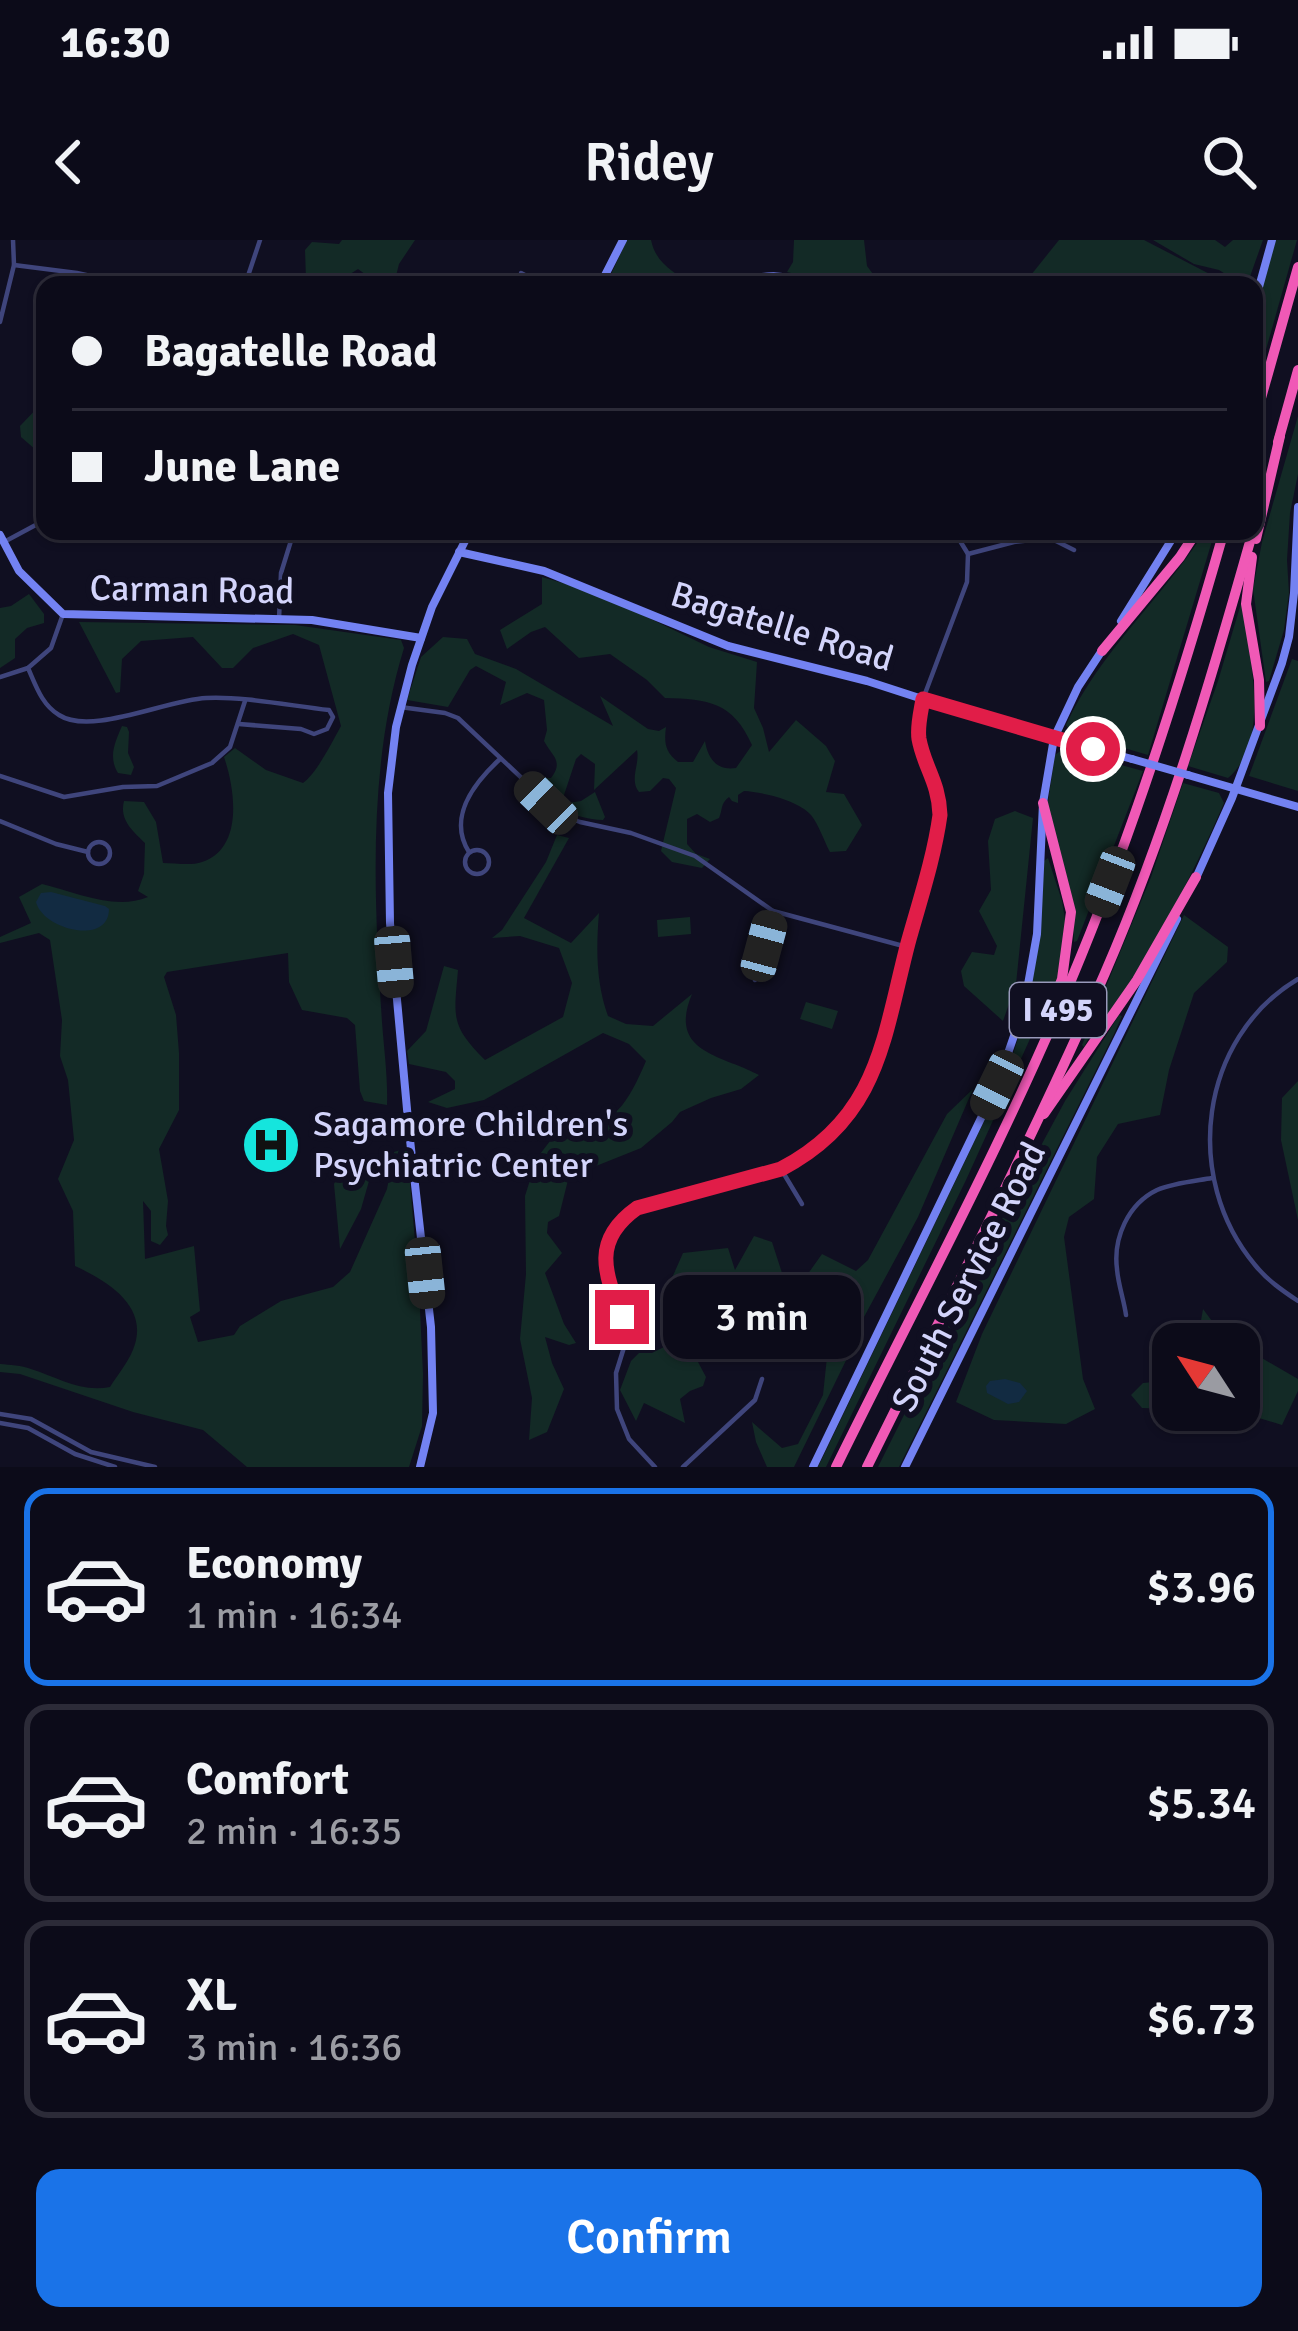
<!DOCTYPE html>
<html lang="en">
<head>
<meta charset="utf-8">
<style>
	:root { --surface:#0c0b19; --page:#151422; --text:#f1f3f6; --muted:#9a9ba2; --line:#2c2b38; --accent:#1a73e8 }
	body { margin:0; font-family:Signika,sans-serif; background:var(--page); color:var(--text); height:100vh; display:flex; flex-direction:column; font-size:45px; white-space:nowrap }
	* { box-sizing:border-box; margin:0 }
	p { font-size:39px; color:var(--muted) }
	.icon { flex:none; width:66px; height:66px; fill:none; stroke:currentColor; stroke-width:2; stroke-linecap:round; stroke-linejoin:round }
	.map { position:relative; height:1227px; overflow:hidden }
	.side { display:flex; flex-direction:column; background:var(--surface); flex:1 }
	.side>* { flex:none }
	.hud { position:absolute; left:36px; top:36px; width:1227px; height:264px; border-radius:24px; box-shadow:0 3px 9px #0004,0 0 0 3px var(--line); display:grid; align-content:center; height:264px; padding:0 36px; background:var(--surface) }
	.needle { width:78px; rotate:306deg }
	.buttons { position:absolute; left:1152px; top:1083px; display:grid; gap:24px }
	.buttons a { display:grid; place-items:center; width:108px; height:108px; border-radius:24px; background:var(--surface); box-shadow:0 3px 9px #0004,0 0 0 3px var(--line); font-size:60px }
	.end { position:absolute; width:54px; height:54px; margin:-27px; border:15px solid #e11d48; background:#fff; box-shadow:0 0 0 6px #fff }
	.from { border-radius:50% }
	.bubble { position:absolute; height:84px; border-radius:24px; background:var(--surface); box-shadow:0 3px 9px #0004,0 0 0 3px var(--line); font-size:39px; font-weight:600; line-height:84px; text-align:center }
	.car { position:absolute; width:36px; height:72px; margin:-36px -18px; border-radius:15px; box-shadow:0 0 9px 3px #0007; background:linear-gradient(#222 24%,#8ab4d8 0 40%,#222 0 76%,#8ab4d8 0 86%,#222 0) }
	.hud b { display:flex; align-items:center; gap:42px; height:114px; font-size:45px }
	.hud b+b { border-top:3px solid var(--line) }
	.hud i { width:30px; height:30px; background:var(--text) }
	ul { padding:21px 0 0; list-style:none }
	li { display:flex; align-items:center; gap:36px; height:198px; margin:0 24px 18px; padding:0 12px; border:6px solid var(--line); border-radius:24px }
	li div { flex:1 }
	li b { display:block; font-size:45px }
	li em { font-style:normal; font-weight:600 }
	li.selected { border-color:var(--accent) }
	li>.icon { width:108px; height:108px; stroke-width:1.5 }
	.primary-button { display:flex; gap:24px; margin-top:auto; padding:24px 36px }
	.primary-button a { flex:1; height:138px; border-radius:24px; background:var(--accent); color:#fff; font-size:48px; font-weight:600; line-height:138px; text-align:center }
	.status { display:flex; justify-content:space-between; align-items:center; height:84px; padding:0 60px; background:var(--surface); direction:ltr }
	.status svg { height:33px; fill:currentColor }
	header { display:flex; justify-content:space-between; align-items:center; height:156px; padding:0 36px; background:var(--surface); font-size:54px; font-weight:600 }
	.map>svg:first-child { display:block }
	.green { fill:#132a26 }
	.water { fill:#122b42 }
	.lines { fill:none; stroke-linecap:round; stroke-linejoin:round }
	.street { stroke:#3f457c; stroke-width:4.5 }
	.secondary { stroke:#7382f2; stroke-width:8 }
	.highway { stroke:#f059b6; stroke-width:10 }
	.secondary-bridge { stroke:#7382f2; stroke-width:8 }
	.route { stroke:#e11d48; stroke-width:15 }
	.labels { text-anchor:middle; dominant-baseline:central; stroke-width:12; stroke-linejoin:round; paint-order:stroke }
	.shield { fill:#100f21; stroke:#9899ba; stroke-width:3 }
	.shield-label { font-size:33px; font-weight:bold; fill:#d3d4fb }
	.street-label { font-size:36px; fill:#d3d4fb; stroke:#100f21 }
	.poi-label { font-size:36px; fill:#d3d4fb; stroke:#100f21; text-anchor:start }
</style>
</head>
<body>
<div class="status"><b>16:30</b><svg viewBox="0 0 49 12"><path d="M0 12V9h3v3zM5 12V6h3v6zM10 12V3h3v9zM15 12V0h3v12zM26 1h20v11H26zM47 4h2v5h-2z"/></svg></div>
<header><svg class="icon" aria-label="back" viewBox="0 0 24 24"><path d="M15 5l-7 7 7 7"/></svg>Ridey<svg class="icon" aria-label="search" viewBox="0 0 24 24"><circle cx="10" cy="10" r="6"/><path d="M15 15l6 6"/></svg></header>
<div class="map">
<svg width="1298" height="1227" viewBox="0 0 1298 1227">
	<rect width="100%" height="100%" fill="#100f21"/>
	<g class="green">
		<polygon points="342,0 415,0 399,24 394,44 373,40 358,29 333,45 306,39 305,10 312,2 339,4"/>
		<path d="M627,0H651C656,24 674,32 693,45H606Z"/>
		<polygon points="794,0 864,0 867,26 881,45 828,42 787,32 793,22"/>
		<polygon points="1059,0 1144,0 1227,43 1023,45"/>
		<polygon points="1153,0 1215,0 1225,7 1233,0 1263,0 1247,45 1232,45 1227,35 1219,30 1194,24"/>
		<polygon points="1275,0 1297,0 1254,152 1254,74"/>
		<polygon points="45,160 45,207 36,210 21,197 20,186"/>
		<polygon points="1298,176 1298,234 1290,273 1287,320 1289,353 1284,390 1269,441 1266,442 1253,349 1262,302"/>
		<path d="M1205,291H1215L1148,515L1070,492L1066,485C1100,411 1162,359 1205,291Z"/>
		<path d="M542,337L597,353L709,407L757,422L754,468L763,488L769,512L796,480L826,506L835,521L826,552L844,554L862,585L846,611L830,612C824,601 819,585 811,575C798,560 762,552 744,551L738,555V563L732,561L729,557C720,564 723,569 719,578L710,582L697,574L687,579V604L696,614L710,619L702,628L672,622L661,611L676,548L669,539L663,538L650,551L639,552C629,539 640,525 637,510L594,550L595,524L581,514L576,519L563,558L568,563L581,561L595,552L605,577L603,580C573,579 547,565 535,537L551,538C564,521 552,516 544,501L547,490L544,460L527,453L500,465L506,442L476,426L470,430L448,467L407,460L421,417L443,397L467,399L475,414L516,429L613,486L600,456L648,489L659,491L666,487C664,503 665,512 678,522H693L705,501C708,519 717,531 736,528L752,505C733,462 708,459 665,458L647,440L610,414L579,418L545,387L531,392L507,409L500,390L542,364Z"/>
		<polygon points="29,354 44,374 44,383 27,388 15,399 15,418 0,428 0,368 11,366"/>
		<path d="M1242,360C1248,412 1273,500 1228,538L1188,526L1218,441Z"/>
		<path d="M79,382L295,385L401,400L404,408C367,528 374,658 382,782C384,810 388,837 387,865L364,861L360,851L355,785L347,778L302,770L289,742L288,713L167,732L164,737L176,775L179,813V870L159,909L168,961L166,986L168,995L160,1005L151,1001V971L143,961L145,1019L194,1006L200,1071L190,1077L198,1102L234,1095L240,1086L281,1061L333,1047L350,1032L387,949L394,912L407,908L419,1048L423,1134L422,1186L409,1227H247L203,1190L133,1172L20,1134L0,1132V1124C10,1125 21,1125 31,1129C57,1137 81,1153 110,1147C118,1134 131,1119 135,1104C147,1064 105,1040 75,1026L73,971L58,939L74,900L68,840L60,816L62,780L50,700L39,693L0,703V697L31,683L19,657L42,644C75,652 115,671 148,657L138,651L144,634L145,603C133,591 119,580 124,561L144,562L156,582L163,623C175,623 191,626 202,622C244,608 235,549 224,517L235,508L266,530L303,543C317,533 332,502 341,486L319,405L293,394L253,408L233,428H222L193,397L141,401L122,419L120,452L116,453Z"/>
		<polygon points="1292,419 1298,421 1298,551 1249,536"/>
		<path d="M122,486L127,487L129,492L128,513L134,527L131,535L118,533C108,517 115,502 122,486Z"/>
		<polygon points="1063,509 1143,531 1077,701 1074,702 1072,663 1047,568 1055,515"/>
		<path d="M1183,543L1219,553L1224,563C1189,646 1145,721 1096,796L1090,795L1084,807L1082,805L1151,637Z"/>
		<polygon points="1015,571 1033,578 1016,744 1003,781 964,746 961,731 972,712 994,715 997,706 979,671 991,650 988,601 995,579"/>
		<path d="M557,595L569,598L524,678L571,703L599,673C596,708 596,743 608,776L626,784L653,786L692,754C667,813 723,815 759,835L741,849L711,858L680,872L672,882L641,908L591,928H571L559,976L548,982L547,993L562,1013L545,1033L564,1084L576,1103L569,1105L545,1097L552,1123L564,1149L547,1192L529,1200L532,1158L520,1099L526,1034L525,956L537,918L560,888C613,891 627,865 646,821L629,804L603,793L484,860L447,868L428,862L455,849V841L446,832L409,824L407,811L426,791L444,726L458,730C454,777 450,785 485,820L563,777L572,743L559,708L520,696L492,698L502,690L546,622Z"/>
		<path d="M1048,618L1062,661L1066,686L1059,735L966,940L826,1227H818L1003,842C1033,764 1040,704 1044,621Z"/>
		<polygon points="1184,675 1228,707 1227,722 1194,753 1169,830 1160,875 1118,884 1097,917 1094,959 1069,977 1064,997 1083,1139 1095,1169 1066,1184 994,1180 956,1162 982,1094"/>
		<polygon points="690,677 691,694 658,697 657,680"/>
		<polygon points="806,762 838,771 832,789 800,779"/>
		<polygon points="1119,775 1122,776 1114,794 899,1227 878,1227 1009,965 1065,861"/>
		<polygon points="1298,841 1298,980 1281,900 1282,858"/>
		<polygon points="973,849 918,977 857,1090 854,1104 794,1227 767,1227 756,1202 752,1182 782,1208 798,1204 823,1155 827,1117 847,1094 849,1080 798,1091 783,1086 756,1071 720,1062 693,1101 698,1122 706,1137 703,1146 690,1151 680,1159 685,1183 644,1163 636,1181 620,1150 631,1121 639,1113 652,1113 672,1103 672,1038 683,1013 728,1008 735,1030 754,996 772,1002 782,1033 800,1045 822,1014 856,1031 868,1020 947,874"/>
		<polygon points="365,924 370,928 371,934 361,969 340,1009 334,944 337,938"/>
		<polygon points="1203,1069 1223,1096 1237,1104 1191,1104 1199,1092"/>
		<polygon points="1239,1105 1298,1139 1298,1151 1282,1185 1233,1170 1239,1170"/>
		<polygon points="1173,1125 1173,1169 1142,1168 1131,1155 1143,1143 1154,1142"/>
	</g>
	<g class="water">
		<path d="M51,652L105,666L109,669C109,706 43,690 36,662L41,653Z"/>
		<polygon points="1005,1139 1020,1143 1027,1151 1019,1162 1008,1164 987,1153 986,1146 990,1141"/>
	</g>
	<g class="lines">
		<g class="street">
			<polyline points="14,25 77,33 131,45"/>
			<polyline points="521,33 544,45"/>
			<polyline points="245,45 260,0"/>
			<polyline points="0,82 14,25 13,0"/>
			<polyline points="4,302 45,280"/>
			<polyline points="968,314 1014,302 1050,298 1074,310"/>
			<path d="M63,374L51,408L28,428C36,446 42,465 59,475C91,496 166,460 206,458C242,456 292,466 329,470L333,477L327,489L314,494L301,489L239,484"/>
			<polyline points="279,379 281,333 294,291"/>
			<polyline points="0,437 28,428"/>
			<polyline points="400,467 445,473 458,478 561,575 580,582 631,593 695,616 773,671 907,707"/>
			<polyline points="0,536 64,557 123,547 157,546 212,523 230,507 245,461"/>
			<polyline points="0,581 56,604 88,612"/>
			<circle cx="99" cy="613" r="11"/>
			<circle cx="477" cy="622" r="12"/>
			<path d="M469,612C447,577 474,543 500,519"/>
			<path d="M1298,739C1199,798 1182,938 1255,1025C1267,1040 1283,1051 1298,1061"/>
			<polyline points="755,740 773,671"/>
			<polyline points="781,929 802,964"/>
			<path d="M1126,1075C1124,1060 1118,1044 1117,1029C1113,998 1128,964 1157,950C1173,943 1195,941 1212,938"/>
			<polyline points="0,1174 31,1179 91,1212 155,1227"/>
			<polyline points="0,1183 28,1188 75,1214 115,1227"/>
			<path d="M655,1227L629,1199L617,1169L616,1133L626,1101V1088L607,1034V1004L613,989L637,967L781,929C879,878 883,799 908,703C920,660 934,619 940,575L936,544L919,502L918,489L923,459L967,342L968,314L954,291"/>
			<polyline points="683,1227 755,1160 762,1139"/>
		</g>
		<g class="secondary">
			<polyline points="600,45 623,0"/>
			<path d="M732,45C764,32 788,35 821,45"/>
			<polyline points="1254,65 1272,0"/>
			<polyline points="0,295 19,331 63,374 312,380 421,398"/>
			<polyline points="459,312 544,331 728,406 867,441 987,480 1132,519"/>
			<polyline points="1121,381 1177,291"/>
			<polyline points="1188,535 1298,567"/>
			<polyline points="1196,638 1232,558 1282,423 1289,397 1294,353 1298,267"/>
			<polyline points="420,1227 433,1173 431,1087 409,891 390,683 388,553 396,487 412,425 432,367 470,291"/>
			<polyline points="813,1227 997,845 1024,767 1037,694 1043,563 1054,498 1078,447 1103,409"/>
			<polyline points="905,1227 1177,679"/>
		</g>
		<g class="highway">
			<polyline points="1254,183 1298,27"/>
			<polyline points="1278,202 1298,130"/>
			<polyline points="1256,299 1280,196"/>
			<polyline points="1252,317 1246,364 1259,440 1260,486"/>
			<polyline points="1102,411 1180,317 1197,291"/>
			<polyline points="1043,563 1071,672 1062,739 1046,780"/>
			<polyline points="1044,874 1137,740 1196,637"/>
			<path d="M836,1227C919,1058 1010,891 1081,716C1138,577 1183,435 1224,291"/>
			<path d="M867,1227C948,1063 1032,900 1105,733C1167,590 1211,440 1253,291"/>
		</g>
		<polyline class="secondary-bridge" points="1132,519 1188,535"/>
	</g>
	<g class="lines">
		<path class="route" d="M622,1077C604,1032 592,1000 637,968L781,929C879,878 883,799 908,703C920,660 934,618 940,575C939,542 924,527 919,499C917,486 921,472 923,459L1093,509"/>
	</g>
	<defs>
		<g id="hospital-disc" transform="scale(3)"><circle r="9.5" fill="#15e5dd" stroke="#100f21"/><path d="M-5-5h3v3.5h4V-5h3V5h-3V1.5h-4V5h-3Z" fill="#111"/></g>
	</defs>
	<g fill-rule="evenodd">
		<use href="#hospital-disc" x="271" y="905"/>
	</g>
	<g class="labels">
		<rect class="shield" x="1010" y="743" width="96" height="54" rx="9"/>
		<g class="shield-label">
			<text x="1058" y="770">I 495</text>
		</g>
		<g class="street-label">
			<text transform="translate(192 350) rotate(1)">Carman Road</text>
			<text transform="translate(782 387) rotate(17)">Bagatelle Road</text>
			<text transform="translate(969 1037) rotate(-63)">South Service Road</text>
		</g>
		<g class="poi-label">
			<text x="313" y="884">Sagamore Children's<tspan x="313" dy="41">Psychiatric Center</tspan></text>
		</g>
	</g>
</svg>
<div class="buttons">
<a><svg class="needle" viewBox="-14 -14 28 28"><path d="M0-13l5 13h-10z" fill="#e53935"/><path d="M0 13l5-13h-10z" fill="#9a9ba2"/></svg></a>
</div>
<i class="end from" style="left:1093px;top:509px"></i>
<i class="end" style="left:622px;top:1077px"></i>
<div class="bubble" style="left:663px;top:1035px;width:198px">3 min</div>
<i class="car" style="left:546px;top:563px;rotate:314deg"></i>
<i class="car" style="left:1110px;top:642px;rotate:201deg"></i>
<i class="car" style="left:764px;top:706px;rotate:15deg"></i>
<i class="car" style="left:394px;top:722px;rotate:175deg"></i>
<i class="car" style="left:997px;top:845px;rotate:206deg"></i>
<i class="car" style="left:425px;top:1033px;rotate:174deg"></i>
<div class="hud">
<b><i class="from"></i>Bagatelle Road</b>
<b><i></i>June Lane</b>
</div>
</div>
<section class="side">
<ul>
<li class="selected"><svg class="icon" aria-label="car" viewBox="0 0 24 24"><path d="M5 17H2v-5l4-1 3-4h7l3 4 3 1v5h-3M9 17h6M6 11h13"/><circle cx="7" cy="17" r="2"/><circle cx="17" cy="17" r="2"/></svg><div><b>Economy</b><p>1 min · 16:34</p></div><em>$3.96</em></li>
<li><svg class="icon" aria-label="car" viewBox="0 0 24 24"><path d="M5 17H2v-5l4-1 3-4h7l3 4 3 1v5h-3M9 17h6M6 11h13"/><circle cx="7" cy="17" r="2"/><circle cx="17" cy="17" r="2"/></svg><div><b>Comfort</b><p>2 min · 16:35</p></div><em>$5.34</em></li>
<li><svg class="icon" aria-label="car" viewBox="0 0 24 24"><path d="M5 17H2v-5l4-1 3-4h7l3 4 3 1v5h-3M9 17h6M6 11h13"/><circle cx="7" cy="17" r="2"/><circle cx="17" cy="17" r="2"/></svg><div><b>XL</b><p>3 min · 16:36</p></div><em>$6.73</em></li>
</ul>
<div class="primary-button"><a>Confirm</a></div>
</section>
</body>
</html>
